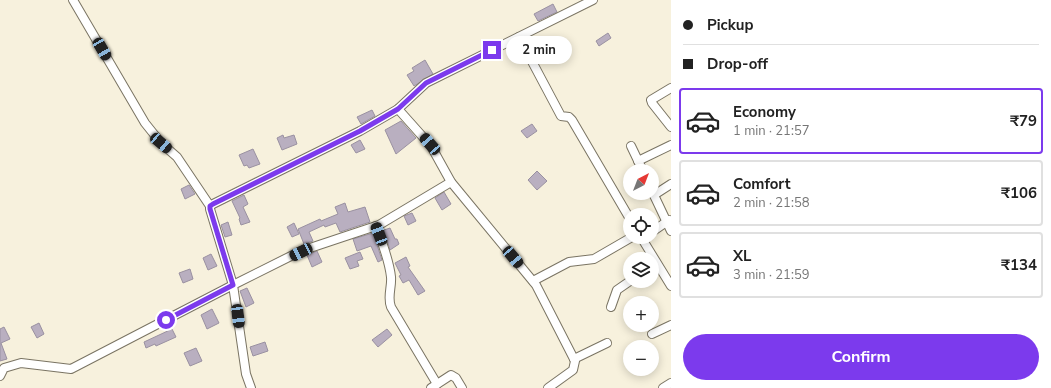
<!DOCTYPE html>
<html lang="en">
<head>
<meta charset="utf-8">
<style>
	:root { --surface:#fff; --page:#f2f2f2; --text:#222; --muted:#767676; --line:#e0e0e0; --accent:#7c3aed }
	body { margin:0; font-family:"Nunito Sans",sans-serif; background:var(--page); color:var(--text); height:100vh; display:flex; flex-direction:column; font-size:15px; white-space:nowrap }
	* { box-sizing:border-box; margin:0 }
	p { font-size:13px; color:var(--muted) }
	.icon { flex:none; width:22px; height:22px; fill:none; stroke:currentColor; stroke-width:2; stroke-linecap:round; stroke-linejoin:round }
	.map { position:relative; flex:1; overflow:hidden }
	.sheet { display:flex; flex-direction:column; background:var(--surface); width:380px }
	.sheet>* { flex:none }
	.hud { display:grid; align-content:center; height:88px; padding:0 12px; background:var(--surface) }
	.needle { width:26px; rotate:42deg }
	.fabs { position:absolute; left:623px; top:164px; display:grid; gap:8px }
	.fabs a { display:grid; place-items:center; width:36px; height:36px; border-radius:50%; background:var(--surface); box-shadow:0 2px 10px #0003; font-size:20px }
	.end { position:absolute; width:18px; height:18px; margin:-9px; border:5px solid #7c3aed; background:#fff; box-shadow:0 0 0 2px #fff }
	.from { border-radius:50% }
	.bubble { position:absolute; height:28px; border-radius:14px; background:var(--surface); box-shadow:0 2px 10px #0003; font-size:13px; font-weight:700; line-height:28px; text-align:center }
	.car { position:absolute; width:12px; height:24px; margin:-12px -6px; border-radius:5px; box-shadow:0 0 3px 1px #0007; background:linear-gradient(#222 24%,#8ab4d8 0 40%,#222 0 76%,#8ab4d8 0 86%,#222 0) }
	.hud b { display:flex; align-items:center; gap:14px; height:38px; font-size:15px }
	.hud b+b { border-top:1px solid var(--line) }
	.hud i { width:10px; height:10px; background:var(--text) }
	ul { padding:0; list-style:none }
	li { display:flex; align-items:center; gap:12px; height:66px; margin:0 8px 6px; padding:0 4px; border:2px solid var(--line); border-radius:4px }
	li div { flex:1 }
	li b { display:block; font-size:15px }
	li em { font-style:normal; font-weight:700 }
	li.active { border-color:var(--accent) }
	li>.icon { width:36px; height:36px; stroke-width:1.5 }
	.action { display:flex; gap:8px; margin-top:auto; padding:8px 12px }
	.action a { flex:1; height:46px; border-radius:24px; background:var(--accent); color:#fff; font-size:16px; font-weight:700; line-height:46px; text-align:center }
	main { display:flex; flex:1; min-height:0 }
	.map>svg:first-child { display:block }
	.building { fill:#b9afc0; stroke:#9a91a1 }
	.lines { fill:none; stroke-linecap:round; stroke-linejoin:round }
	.minor-casing { stroke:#7a7463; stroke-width:10 }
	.minor { stroke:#fff; stroke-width:8 }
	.route { stroke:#7c3aed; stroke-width:5 }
</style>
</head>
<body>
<main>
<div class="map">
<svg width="671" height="388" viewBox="0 0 671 388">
	<rect width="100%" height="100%" fill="#f7f1dd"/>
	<g class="building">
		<polygon points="553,4 557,12 538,21 534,14"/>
		<polygon points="608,33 611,38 599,46 596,41"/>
		<polygon points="425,60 433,74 414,86 407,75 414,71 412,68"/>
		<polygon points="372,110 375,116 361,124 357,117"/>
		<polygon points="401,121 416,138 396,154 385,130"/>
		<polygon points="532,124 537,131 527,138 521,131"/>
		<polygon points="283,135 284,138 294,135 297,144 282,150 277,138"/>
		<polygon points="360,140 365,149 356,153 351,145"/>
		<polygon points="253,149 260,164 249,168 247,165 244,166 239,155"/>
		<polygon points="537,171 547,181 537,190 528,180"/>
		<polygon points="189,185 195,194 185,199 181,189"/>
		<polygon points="444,192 451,204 442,210 435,198"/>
		<polygon points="244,195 248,204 243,207 250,222 241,225 239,219 240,218 232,201"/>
		<polygon points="345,203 348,212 365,207 370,222 340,232 336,223 325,227 324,225 309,232 313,241 304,244 298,229 320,219 321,221 338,214 335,207"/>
		<polygon points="412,213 416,221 408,225 404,216"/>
		<polygon points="228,222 232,235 225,237 221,225"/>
		<polygon points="294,223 299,234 292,237 287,227"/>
		<polygon points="390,228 395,239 397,239 399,244 390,250 384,230"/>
		<polygon points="373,233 382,260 378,262 371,246 357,251 353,239"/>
		<polygon points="317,251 322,262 312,267 307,255"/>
		<polygon points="360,252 363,259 357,261 359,266 350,269 345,258"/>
		<polygon points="211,254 217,266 208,270 203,258"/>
		<polygon points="406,257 410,266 408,267 425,291 418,295 409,280 403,283 399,276 401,275 395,263"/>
		<polygon points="190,269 193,279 183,283 179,273"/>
		<polygon points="247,288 254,303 246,307 240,291"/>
		<polygon points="212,309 219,323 207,329 201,315"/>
		<polygon points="39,323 44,334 37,338 31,327"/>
		<polygon points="4,327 10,339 1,343 7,359 0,361 0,329"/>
		<polygon points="172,329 176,337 156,346 155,344 146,348 144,342"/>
		<polygon points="387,329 392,335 378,347 372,340"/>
		<polygon points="265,342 268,351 253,356 250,347"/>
		<polygon points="196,348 202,361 190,366 184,353"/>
	</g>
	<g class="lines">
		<g class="minor-casing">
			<g id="minor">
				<polyline points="73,0 145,123 161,143 177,157 210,206"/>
				<polyline points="519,37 561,116 569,117 572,120 630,219"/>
				<polyline points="671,88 651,100 652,103 671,127"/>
				<polyline points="398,109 431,146 451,182 536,285 575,361 573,370 548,388"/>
				<polyline points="631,146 643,171"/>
				<polyline points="638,161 671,145"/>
				<polyline points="652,191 671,231"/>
				<polyline points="654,195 671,184"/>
				<path d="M376,226C382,242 389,259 391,277C392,287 387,297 391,307L437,384"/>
				<polyline points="652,232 669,220"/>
				<polyline points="641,237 671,286"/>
				<polyline points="533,281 569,262 594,259 632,237"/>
				<polyline points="611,307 617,290 630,281"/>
				<polyline points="652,334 671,325"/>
				<polyline points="574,359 607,343"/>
				<polyline points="0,376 4,368 21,363 71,369 233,285 210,209 210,206 213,204 360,131 398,109 426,83 593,0"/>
				<polyline points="251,388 246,374 233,285 301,251 379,225 451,182"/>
				<polyline points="431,388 451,375 456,378 462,388"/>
				<polyline points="663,388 671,383"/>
			</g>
		</g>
		<use href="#minor" class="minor"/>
	</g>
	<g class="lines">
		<polyline class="route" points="166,320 233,285 210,209 210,206 213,204 360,131 398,109 426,83 492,50"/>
	</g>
</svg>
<div class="fabs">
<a><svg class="needle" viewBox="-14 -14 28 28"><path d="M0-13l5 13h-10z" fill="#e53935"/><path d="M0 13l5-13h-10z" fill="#767676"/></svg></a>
<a><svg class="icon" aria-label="locate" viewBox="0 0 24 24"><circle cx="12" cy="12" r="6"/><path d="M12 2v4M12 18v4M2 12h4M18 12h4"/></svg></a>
<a><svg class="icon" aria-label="layers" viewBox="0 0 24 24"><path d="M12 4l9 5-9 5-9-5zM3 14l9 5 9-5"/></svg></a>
<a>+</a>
<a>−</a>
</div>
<i class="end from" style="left:166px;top:320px"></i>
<i class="end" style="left:492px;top:50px"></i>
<div class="bubble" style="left:506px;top:36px;width:66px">2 min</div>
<i class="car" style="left:102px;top:49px;rotate:150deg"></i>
<i class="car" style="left:161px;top:143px;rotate:130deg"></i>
<i class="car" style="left:430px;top:144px;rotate:319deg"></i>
<i class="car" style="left:379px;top:234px;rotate:339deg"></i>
<i class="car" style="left:301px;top:252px;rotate:244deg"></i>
<i class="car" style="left:513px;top:257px;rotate:140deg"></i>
<i class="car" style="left:238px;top:316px;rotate:173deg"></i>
</div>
<section class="sheet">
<div class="hud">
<b><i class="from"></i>Pickup</b>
<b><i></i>Drop-off</b>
</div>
<ul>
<li class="active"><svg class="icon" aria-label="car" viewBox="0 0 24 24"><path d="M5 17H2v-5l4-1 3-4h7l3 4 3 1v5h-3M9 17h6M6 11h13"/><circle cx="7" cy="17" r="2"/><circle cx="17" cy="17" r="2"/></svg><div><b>Economy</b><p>1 min · 21:57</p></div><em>₹79</em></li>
<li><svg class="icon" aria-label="car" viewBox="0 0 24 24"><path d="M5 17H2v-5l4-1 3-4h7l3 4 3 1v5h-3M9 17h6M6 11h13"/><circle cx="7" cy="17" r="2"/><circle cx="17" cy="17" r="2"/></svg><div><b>Comfort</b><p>2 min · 21:58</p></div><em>₹106</em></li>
<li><svg class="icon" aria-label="car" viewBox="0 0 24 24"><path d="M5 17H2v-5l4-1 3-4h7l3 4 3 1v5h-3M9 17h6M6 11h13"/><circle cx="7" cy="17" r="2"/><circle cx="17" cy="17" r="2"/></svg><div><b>XL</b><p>3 min · 21:59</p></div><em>₹134</em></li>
</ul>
<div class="action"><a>Confirm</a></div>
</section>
</main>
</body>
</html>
